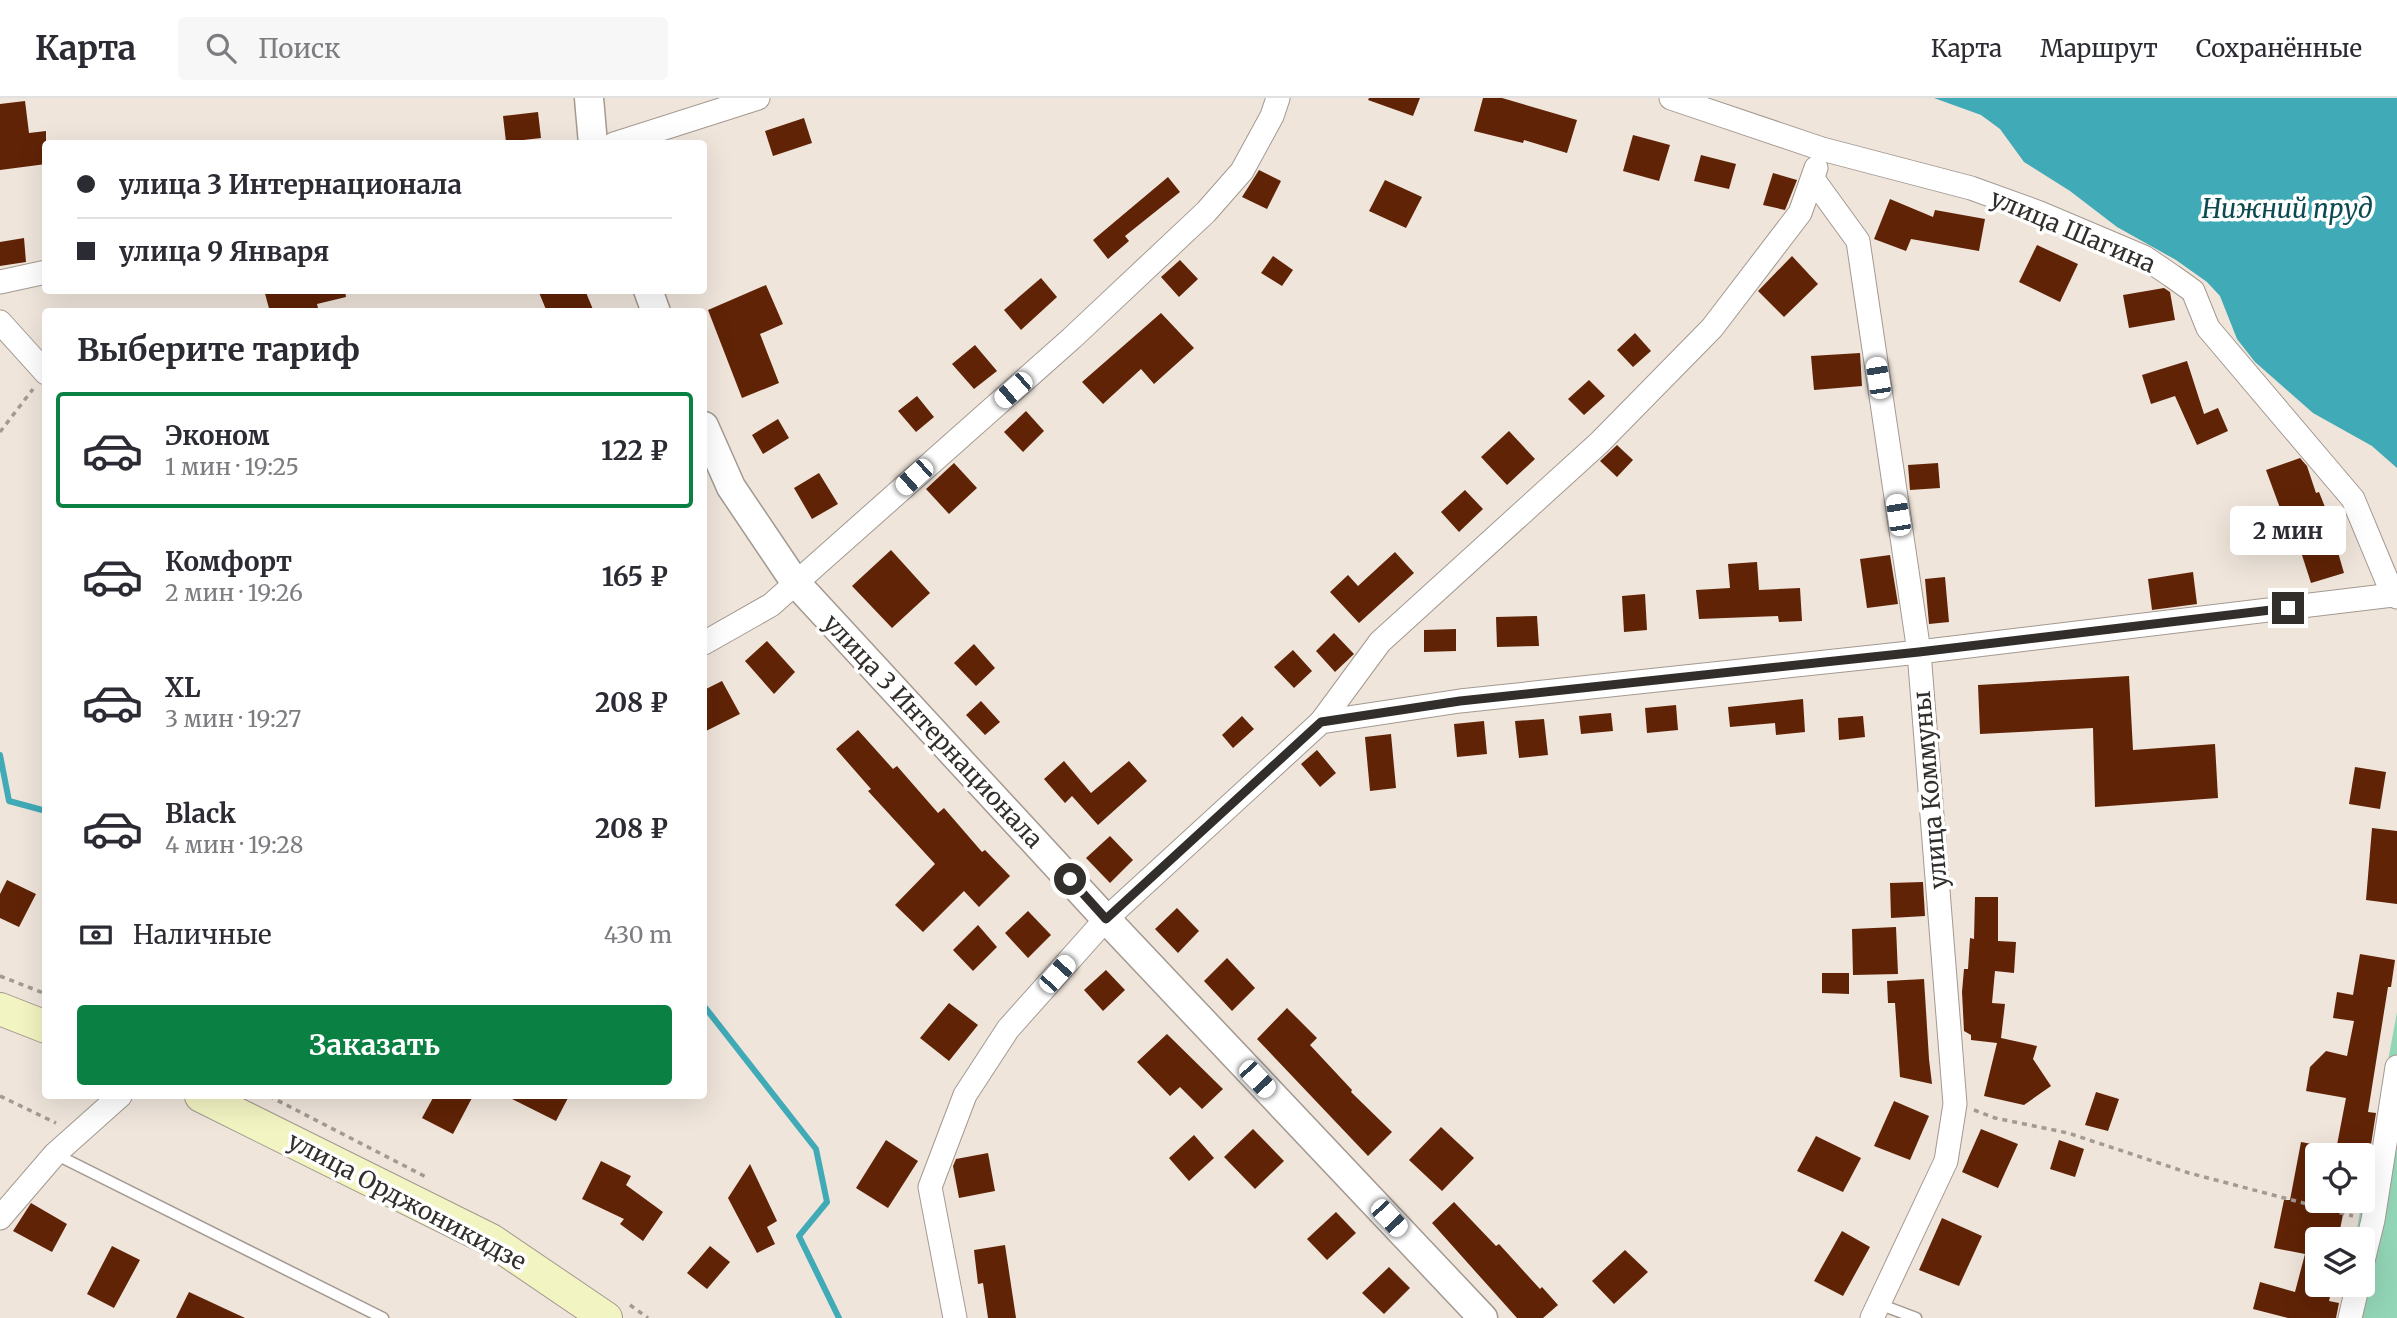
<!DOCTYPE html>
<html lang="ru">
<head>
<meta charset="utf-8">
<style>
	:root { --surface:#fff; --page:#f7f7f7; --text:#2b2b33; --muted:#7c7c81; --line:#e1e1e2; --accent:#0b8043 }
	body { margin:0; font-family:Merriweather,serif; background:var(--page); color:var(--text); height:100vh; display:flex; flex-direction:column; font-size:26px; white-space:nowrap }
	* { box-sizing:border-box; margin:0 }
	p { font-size:23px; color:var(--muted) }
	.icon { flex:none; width:38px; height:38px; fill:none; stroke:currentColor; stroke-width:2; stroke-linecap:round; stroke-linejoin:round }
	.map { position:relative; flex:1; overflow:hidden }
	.side { position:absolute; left:42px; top:210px; width:665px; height:791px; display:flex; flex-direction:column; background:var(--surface); border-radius:7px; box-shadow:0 7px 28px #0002 }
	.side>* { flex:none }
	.banner { position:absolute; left:42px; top:42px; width:665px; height:154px; border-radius:7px; box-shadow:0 7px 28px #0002; display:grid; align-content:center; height:154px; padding:0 35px; background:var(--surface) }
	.fabs { position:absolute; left:2305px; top:1045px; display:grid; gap:14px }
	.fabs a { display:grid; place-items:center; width:70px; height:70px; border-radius:7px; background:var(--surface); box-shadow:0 7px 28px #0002; font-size:35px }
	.end { position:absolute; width:32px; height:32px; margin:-16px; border:9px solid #322e2b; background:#fff; box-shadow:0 0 0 4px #fff }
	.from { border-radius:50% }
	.bubble { position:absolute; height:49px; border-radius:7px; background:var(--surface); box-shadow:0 7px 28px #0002; font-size:23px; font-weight:700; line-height:49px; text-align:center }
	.car { position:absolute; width:21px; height:42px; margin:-21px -10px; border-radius:9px; box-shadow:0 0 5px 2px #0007; background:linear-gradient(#fff 24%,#345 0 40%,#fff 0 76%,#345 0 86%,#fff 0) }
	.banner b { display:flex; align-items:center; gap:24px; height:66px; font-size:26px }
	.banner b+b { border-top:2px solid var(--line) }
	.banner i { width:18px; height:18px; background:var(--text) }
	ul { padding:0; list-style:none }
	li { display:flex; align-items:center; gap:21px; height:116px; margin:0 14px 10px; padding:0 21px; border:4px solid transparent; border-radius:7px }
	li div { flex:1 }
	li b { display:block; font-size:26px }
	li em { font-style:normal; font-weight:700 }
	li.selected { border-color:var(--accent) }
	li>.icon { width:63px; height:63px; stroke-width:1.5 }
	h2 { padding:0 35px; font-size:32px; line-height:84px }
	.pay { display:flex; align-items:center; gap:18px; height:77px; padding:0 35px; font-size:26px }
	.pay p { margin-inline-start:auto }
	.cta { display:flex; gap:14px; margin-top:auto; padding:14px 35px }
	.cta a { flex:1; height:80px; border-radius:7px; background:var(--accent); color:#fff; font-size:28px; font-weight:700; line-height:80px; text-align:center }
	header { display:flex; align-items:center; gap:42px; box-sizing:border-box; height:98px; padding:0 35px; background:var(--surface); border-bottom:2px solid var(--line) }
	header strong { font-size:33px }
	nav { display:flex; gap:38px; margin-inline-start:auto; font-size:24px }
	.search { width:490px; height:63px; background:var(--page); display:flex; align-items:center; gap:18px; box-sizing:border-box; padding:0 24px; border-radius:7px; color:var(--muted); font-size:26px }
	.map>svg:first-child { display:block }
	.green { fill:#93d5b7 }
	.water { fill:#40aab7 }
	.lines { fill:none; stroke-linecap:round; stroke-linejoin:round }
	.stream { stroke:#40aab7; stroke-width:6 }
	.building { fill:#602306 }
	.service-casing { stroke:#a39990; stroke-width:13 }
	.minor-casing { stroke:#a39990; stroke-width:25 }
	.tertiary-casing { stroke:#a39990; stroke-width:31 }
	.secondary-casing { stroke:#a39990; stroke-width:34 }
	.path { stroke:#a29a93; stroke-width:3.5; stroke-dasharray:5 5; stroke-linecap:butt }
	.service { stroke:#fff; stroke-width:10 }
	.minor { stroke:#fff; stroke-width:23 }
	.tertiary { stroke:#fff; stroke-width:28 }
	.secondary { stroke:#f2f4c2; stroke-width:32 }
	.route { stroke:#322e2b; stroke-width:9 }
	.labels { text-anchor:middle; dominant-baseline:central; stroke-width:7; stroke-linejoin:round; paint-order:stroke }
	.street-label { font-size:24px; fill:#322e2b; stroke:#fff }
	.water-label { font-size:26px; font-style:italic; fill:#0b4a51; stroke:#fff }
</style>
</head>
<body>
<header>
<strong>Карта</strong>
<div class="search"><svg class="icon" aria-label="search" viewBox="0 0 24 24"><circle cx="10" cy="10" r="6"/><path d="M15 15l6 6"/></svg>Поиск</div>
<nav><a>Карта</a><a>Маршрут</a><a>Сохранённые</a></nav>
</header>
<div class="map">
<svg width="2397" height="1220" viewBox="0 0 2397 1220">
	<rect width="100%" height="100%" fill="#efe5db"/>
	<polygon class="green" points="2397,914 2397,1220 2340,1220 2362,1186 2362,1141 2355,1141"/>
	<polygon class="water" points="1934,0 2397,0 2397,370 2372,348 2313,315 2255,264 2237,241 2220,198 2207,184 2176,162 2117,129 2070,93 2024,64 2000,31 1981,17"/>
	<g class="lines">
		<g class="stream">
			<polyline points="0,657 9,703 46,713"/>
			<polyline points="704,908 816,1051 827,1104 799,1138 839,1220"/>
		</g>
	</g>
	<g class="building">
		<polygon points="1369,0 1420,0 1413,18 1368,2"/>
		<polygon points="1483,0 1502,0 1577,22 1567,55 1524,42 1523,45 1474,33"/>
		<polygon points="25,3 29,35 46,33 46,66 0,72 0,6"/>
		<polygon points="538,14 541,40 506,44 503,18"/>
		<polygon points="804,20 812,45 773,58 765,33"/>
		<polygon points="1633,37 1670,47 1659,83 1623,73"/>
		<polygon points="1701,57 1736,66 1729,91 1694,83"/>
		<polygon points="1259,72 1281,83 1267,111 1242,99"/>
		<polygon points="1773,75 1797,82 1785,112 1763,107"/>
		<polygon points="1168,79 1180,94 1125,138 1129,143 1108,161 1093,142"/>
		<polygon points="1385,82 1422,99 1406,130 1369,113"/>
		<polygon points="1890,101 1933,119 1935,112 1985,121 1979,153 1911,141 1906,153 1874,141"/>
		<polygon points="24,140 26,164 0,168 0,144"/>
		<polygon points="2037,147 2078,166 2060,204 2019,184"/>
		<polygon points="1273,158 1293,172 1282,188 1261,175"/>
		<polygon points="1792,158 1818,186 1784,219 1758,193"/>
		<polygon points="1180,162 1198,181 1179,199 1161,179"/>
		<polygon points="1041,180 1057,199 1021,232 1004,212"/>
		<polygon points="766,187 783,226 760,236 779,285 742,300 708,212"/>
		<polygon points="2164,190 2170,194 2175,222 2129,230 2123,197"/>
		<polygon points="264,192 345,192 346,199 317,206 319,214 270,214"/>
		<polygon points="538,192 585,192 594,214 547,214"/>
		<polygon points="1161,215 1194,250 1154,286 1141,271 1103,306 1082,284"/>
		<polygon points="1635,235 1651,253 1633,269 1617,252"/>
		<polygon points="975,247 997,273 974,291 952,266"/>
		<polygon points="1860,255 1862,288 1814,292 1811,258"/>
		<polygon points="2187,263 2204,316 2218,310 2228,333 2197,347 2175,298 2151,306 2142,277"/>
		<polygon points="1589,282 1605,298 1584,317 1568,301"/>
		<polygon points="917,298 934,319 916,334 898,313"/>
		<polygon points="1026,313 1044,333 1023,354 1004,334"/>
		<polygon points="778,321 789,340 763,356 752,337"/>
		<polygon points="1509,333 1535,361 1507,387 1481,359"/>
		<polygon points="1617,347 1633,362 1617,379 1600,363"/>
		<polygon points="2300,360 2307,368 2316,395 2319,394 2327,414 2287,429 2266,372"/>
		<polygon points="954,365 977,390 949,416 926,391"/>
		<polygon points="1938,365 1940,390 1910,392 1908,367"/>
		<polygon points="819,375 838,406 812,421 794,390"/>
		<polygon points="1465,392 1483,411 1459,434 1441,414"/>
		<polygon points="2335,444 2344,475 2311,485 2301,454"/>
		<polygon points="891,452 930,495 892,530 852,488"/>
		<polygon points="1395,454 1414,475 1359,525 1330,494 1348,477 1358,488"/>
		<polygon points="1890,457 1898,506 1867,510 1860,461"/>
		<polygon points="1757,464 1759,492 1800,490 1802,523 1779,524 1778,518 1699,521 1696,492 1730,490 1728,466"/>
		<polygon points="2193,474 2197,506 2152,512 2148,481"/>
		<polygon points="1945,479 1949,524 1929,526 1925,481"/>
		<polygon points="1645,496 1647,532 1624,534 1622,498"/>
		<polygon points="1537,518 1539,548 1497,549 1496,519"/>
		<polygon points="1456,531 1456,553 1424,554 1424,532"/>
		<polygon points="1334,535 1354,556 1335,574 1316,553"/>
		<polygon points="767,543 795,574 774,596 745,563"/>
		<polygon points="974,546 995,570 976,588 954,565"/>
		<polygon points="1293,552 1312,573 1294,590 1274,569"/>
		<polygon points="2129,578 2133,652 2215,646 2218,700 2095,709 2093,630 1980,636 1978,587"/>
		<polygon points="722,583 740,616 704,634 704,592"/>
		<polygon points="1803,601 1805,634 1776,637 1775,625 1730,629 1728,609"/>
		<polygon points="981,603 1000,624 985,637 966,617"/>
		<polygon points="1676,607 1678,632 1647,635 1645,610"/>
		<polygon points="1611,615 1613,633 1581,636 1579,618"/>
		<polygon points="1242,618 1254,631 1233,650 1222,637"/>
		<polygon points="1863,618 1865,639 1839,642 1838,620"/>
		<polygon points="1544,621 1548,657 1519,660 1515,623"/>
		<polygon points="1484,623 1487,656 1457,659 1454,626"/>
		<polygon points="858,632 893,671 897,668 938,715 944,710 982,754 985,752 1010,778 979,809 964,793 923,834 895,807 935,766 868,693 871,691 836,651"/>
		<polygon points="1391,636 1396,690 1370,693 1365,639"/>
		<polygon points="1317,652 1336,675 1320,689 1301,666"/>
		<polygon points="1064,663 1091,695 1129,663 1147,683 1098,727 1072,698 1065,705 1044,681"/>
		<polygon points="2355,669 2386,674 2380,711 2349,706"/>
		<polygon points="2372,730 2397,733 2397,806 2366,802"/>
		<polygon points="1110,738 1133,762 1110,785 1086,760"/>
		<polygon points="7,782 36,796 19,829 0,820 0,796"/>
		<polygon points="1923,784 1925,818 1891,820 1890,785"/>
		<polygon points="1975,799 1998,799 1998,843 2016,844 2014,875 1995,873 1992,905 2005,906 2001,940 2037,948 2033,961 2051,988 2024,1007 1984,998 1997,945 1971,942 1971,937 1964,933 1962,894 1964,871 1968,871 1970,840 1974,841"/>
		<polygon points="1177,810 1199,833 1178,855 1155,831"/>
		<polygon points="1028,813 1051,837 1028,860 1005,835"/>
		<polygon points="978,827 997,849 973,873 953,852"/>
		<polygon points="1896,829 1898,876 1853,877 1852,831"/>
		<polygon points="2360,856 2395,862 2391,889 2388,889 2368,1014 2376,1015 2369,1059 2336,1052 2346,1000 2306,993 2310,969 2326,953 2347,958 2354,923 2333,920 2337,894 2353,897"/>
		<polygon points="1227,860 1255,890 1232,913 1204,883"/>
		<polygon points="1106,872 1125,892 1103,913 1084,892"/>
		<polygon points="1822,875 1849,875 1849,896 1822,895"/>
		<polygon points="1924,881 1929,961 1932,986 1900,979 1895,905 1888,905 1887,883"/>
		<polygon points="949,905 978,927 949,963 920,940"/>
		<polygon points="1287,910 1317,940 1310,947 1352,992 1351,994 1392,1034 1368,1058 1257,941"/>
		<polygon points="1167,936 1223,991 1202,1011 1180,989 1170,998 1137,964"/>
		<polygon points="2096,994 2119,1001 2108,1033 2085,1027"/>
		<polygon points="434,998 473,998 453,1036 422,1020"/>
		<polygon points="506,998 569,998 556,1023"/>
		<polygon points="1894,1003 1929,1018 1910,1062 1874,1048"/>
		<polygon points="1441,1029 1474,1060 1442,1093 1409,1062"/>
		<polygon points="1253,1031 1284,1063 1255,1091 1224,1059"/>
		<polygon points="1981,1031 2018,1046 1998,1090 1962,1074"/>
		<polygon points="1194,1037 1214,1060 1189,1083 1169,1060"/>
		<polygon points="1816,1038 1861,1060 1843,1094 1797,1073"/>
		<polygon points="886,1042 918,1063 888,1110 856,1090"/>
		<polygon points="2059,1042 2084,1051 2075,1079 2050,1071"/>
		<polygon points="2301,1044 2317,1047 2317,1102 2346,1102 2338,1141 2317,1141 2317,1186 2333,1186 2329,1203 2339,1205 2336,1220 2288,1220 2253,1211 2260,1184 2295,1194 2305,1156 2274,1150 2284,1102 2290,1102"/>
		<polygon points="988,1055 995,1093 959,1100 953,1068 956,1061"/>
		<polygon points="601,1063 631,1078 626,1087 663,1114 643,1143 620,1126 624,1121 582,1101"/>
		<polygon points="750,1066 777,1123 767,1129 775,1146 757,1155 728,1100"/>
		<polygon points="1454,1104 1496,1148 1499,1146 1540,1191 1542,1189 1558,1207 1543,1220 1517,1220 1432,1125"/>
		<polygon points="31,1105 67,1126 52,1154 13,1133"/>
		<polygon points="1336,1114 1356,1135 1327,1162 1307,1141"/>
		<polygon points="1942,1120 1982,1138 1959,1188 1919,1172"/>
		<polygon points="1842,1133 1870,1149 1843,1198 1814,1183"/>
		<polygon points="1005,1147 1016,1220 988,1220 983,1185 978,1186 974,1152"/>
		<polygon points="112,1148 140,1162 114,1210 87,1196"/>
		<polygon points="710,1148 730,1164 707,1191 687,1175"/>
		<polygon points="1625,1152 1648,1174 1614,1206 1592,1183"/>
		<polygon points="1389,1169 1410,1190 1384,1216 1362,1195"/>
		<polygon points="189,1194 245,1220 176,1220"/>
	</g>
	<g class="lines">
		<g class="service-casing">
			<g id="service">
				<polyline points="55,1056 383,1220"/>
				<polyline points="1879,1206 1916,1220"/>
			</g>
		</g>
		<g class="minor-casing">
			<g id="minor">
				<polyline points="1671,0 1822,51 1971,90 2040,115 2144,159 2172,178 2193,193 2208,230 2353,401 2393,497 2397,499"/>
				<polyline points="614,46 758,0"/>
				<polyline points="1813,81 1858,143 1919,554 1955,1006 1946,1063 1872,1220"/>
				<polyline points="0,184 46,174"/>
				<polyline points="0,224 46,275"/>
				<polyline points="704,545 771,507 1072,240 1206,114 1242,73 1272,18 1278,0"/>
				<polyline points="1321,624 1380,544 1599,345 1712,230 1800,115 1816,70"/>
				<polyline points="0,1120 55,1056 120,998"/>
				<polyline points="2362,1167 2373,1122 2397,969"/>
				<polyline points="955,1220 930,1089 965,997 1008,931 1106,821 1321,624 1460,603 1919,554 2393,497"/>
				<polyline points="2350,1220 2358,1186"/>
			</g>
		</g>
		<g class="tertiary-casing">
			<g id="tertiary">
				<polyline points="589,0 593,46"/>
				<polyline points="648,192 656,214"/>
				<polyline points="704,328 731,389 795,484 1106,821 1483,1220"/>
			</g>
		</g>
		<g class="secondary-casing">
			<g id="secondary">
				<polyline points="0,911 46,929"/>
				<polyline points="201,998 491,1142 606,1220"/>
			</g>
		</g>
		<g class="path">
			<polyline points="0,334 33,291"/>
			<polyline points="0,878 46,896"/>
			<polyline points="0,998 56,1025"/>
			<polyline points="269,998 428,1080"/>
			<polyline points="1974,1012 1995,1020 2068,1035 2189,1075 2353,1118"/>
			<polyline points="630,1207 648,1220"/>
		</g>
		<use href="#service" class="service"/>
		<use href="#minor" class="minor"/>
		<use href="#tertiary" class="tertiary"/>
		<use href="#secondary" class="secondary"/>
	</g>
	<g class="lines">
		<polyline class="route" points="1070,781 1106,821 1321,624 1460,603 1919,554 2288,510"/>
	</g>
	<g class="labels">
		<g class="street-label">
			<text transform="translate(2073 133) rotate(23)">улица Шагина</text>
			<text transform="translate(933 633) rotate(47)">улица 3 Интернационала</text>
			<text transform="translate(1930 692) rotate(-95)">улица Коммуны</text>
			<text transform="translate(407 1103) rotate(28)">улица Орджоникидзе</text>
		</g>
		<g class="water-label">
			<text x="2287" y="110">Нижний пруд</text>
		</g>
	</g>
</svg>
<div class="fabs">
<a><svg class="icon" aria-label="locate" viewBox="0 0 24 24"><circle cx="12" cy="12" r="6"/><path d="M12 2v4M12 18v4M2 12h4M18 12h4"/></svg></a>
<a><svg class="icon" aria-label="layers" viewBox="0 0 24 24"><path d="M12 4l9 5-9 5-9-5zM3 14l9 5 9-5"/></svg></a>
</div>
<i class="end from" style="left:1070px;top:781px"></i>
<i class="end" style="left:2288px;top:510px"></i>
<div class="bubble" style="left:2230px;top:408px;width:116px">2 мин</div>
<i class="car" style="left:1878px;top:280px;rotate:351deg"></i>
<i class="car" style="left:1013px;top:292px;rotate:229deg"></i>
<i class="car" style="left:914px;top:379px;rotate:228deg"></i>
<i class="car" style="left:1898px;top:417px;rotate:351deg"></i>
<i class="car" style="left:1057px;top:876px;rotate:42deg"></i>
<i class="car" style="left:1257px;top:981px;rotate:137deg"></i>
<i class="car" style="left:1389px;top:1120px;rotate:137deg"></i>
<div class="banner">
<b><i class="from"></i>улица 3 Интернационала</b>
<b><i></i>улица 9 Января</b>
</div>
<section class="side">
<h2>Выберите тариф</h2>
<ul>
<li class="selected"><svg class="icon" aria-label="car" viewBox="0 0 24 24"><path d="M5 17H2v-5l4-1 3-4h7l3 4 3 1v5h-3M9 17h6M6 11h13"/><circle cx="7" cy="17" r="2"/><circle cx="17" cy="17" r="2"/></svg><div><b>Эконом</b><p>1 мин · 19:25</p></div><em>122 ₽</em></li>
<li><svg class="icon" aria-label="car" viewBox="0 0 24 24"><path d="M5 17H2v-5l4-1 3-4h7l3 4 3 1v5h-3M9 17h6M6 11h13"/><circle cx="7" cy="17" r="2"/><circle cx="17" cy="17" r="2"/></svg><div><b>Комфорт</b><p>2 мин · 19:26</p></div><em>165 ₽</em></li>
<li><svg class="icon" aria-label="car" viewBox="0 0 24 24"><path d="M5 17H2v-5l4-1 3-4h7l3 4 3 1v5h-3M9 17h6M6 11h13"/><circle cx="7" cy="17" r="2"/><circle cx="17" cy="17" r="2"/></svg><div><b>XL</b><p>3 мин · 19:27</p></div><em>208 ₽</em></li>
<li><svg class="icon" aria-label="car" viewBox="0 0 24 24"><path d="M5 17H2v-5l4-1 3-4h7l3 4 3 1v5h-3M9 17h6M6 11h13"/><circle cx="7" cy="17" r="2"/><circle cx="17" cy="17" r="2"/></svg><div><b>Black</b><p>4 мин · 19:28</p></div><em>208 ₽</em></li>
</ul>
<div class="pay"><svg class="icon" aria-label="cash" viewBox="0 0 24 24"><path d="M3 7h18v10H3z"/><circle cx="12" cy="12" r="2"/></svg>Наличные<p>430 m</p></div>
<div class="cta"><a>Заказать</a></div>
</section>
</div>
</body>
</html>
